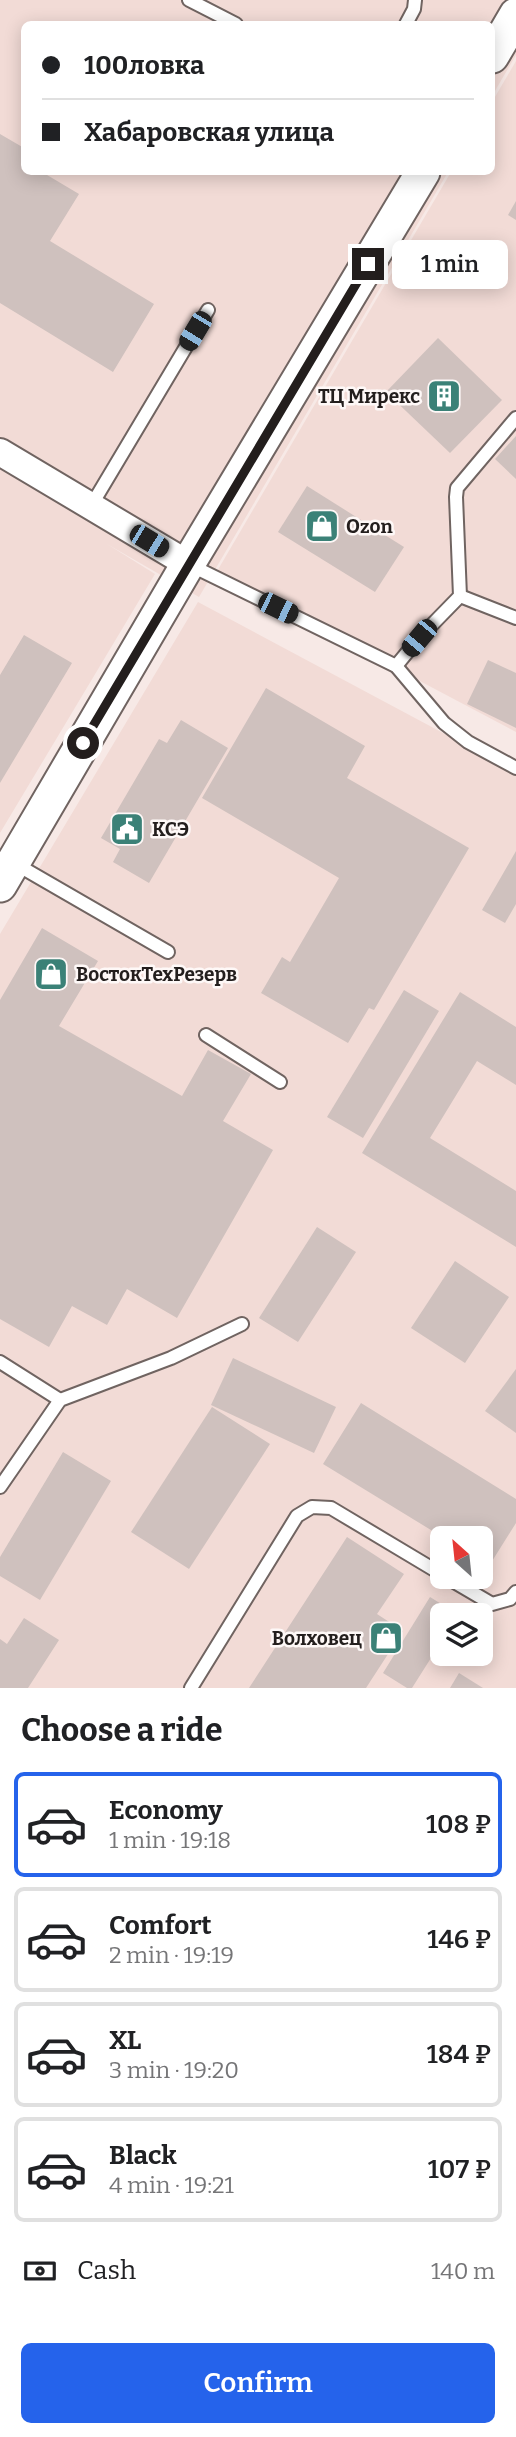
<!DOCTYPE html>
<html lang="en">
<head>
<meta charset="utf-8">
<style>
	:root { --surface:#fff; --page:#f6f6f6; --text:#202124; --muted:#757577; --line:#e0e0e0; --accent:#2563eb }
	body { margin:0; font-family:Bitter,serif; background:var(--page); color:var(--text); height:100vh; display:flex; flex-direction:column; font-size:26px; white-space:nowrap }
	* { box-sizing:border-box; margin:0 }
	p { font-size:23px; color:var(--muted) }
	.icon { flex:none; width:38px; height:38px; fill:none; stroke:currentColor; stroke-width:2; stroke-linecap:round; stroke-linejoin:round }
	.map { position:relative; height:1688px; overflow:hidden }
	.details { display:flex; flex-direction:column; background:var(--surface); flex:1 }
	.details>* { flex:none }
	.banner { position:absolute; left:21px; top:21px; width:474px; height:154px; border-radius:10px; box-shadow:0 4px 18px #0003; display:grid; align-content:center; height:154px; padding:0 21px; background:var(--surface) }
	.needle { width:46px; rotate:333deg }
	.fabs { position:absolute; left:430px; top:1526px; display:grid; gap:14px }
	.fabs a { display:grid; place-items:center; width:63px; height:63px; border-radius:10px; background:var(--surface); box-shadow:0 4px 18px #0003; font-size:35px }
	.end { position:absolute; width:32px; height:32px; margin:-16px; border:9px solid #231e1d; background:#fff; box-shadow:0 0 0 4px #fff }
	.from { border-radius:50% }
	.bubble { position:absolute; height:49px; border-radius:10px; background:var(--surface); box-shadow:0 4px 18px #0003; font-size:23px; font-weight:600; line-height:49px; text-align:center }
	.car { position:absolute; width:21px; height:42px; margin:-21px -10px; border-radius:9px; box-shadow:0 0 5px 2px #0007; background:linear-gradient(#222 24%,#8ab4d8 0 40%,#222 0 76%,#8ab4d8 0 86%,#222 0) }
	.banner b { display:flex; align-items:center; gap:24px; height:66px; font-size:26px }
	.banner b+b { border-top:2px solid var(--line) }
	.banner i { width:18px; height:18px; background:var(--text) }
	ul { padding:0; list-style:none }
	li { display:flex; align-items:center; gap:21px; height:105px; margin:0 14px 10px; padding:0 7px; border:4px solid var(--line); border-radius:10px }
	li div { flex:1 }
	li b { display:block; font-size:26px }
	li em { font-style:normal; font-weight:600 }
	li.selected { border-color:var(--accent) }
	li>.icon { width:63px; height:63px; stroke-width:1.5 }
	h2 { padding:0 21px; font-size:32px; line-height:84px }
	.pay { display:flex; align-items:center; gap:18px; height:77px; padding:0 21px; font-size:26px }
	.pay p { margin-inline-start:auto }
	.cta { display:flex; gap:14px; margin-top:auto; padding:14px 21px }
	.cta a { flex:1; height:80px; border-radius:10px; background:var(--accent); color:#fff; font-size:28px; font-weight:600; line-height:80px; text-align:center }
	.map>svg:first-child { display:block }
	.built { fill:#f2dbd6; fill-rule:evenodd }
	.building { fill:#cfc1be }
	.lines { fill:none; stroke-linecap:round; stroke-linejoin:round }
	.service-casing { stroke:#706461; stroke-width:16 }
	.minor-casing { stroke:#706461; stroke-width:30 }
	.tertiary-casing { stroke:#706461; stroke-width:37 }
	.service { stroke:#fff; stroke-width:12 }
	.minor { stroke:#fff; stroke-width:26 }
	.tertiary { stroke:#fff; stroke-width:33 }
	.route { stroke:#231e1d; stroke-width:9 }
	.labels { text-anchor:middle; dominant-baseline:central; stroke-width:5; stroke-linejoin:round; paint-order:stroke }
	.poi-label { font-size:19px; font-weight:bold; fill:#231e1d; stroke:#fef8f7; text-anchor:start }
</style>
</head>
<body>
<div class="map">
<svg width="516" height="1688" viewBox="0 0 516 1688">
	<rect width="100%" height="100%" fill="#f7e9e6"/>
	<g class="built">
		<polygon points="0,0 516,0 516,55 492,96 492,24 24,24 24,172 448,172 199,597 107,544 155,574 0,833"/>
		<polygon points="516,61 516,732 216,573 451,172 492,172 492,102"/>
		<path d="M198,602L516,772V1688H0V934ZM443,1538H481V1577H443ZM443,1615H481V1654H443Z"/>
	</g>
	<g class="building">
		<polygon points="0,134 24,148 24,172 42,172 79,194 50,241 154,304 113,372 0,303"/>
		<polygon points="516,201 516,220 508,215"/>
		<polygon points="438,338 502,400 450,453 386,392"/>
		<polygon points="516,436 516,479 495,459"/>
		<polygon points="307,486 404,547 375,592 278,532"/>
		<polygon points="24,635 72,663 0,783 0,675"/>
		<polygon points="488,660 516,673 516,728 467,704"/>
		<polygon points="266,688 365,746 347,778 469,848 374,1010 369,1008 348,1043 261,993 282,957 290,962 339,878 202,798"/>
		<polygon points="181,720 228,748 149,883 113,862 120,849 101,838 159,739 167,743"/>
		<polygon points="516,851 516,904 505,923 482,910"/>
		<polygon points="42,928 98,961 59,1026 182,1096 208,1050 251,1074 223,1121 273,1150 177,1318 127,1289 107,1325 72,1306 49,1347 0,1319 0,1000"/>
		<polygon points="404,990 439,1011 363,1138 327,1117"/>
		<polygon points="460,992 516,1027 516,1085 477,1061 430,1138 516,1191 516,1247 362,1153"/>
		<polygon points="317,1227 356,1252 298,1342 259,1318"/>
		<polygon points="455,1261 509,1297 465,1363 411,1328"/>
		<polygon points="233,1358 336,1407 314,1453 211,1405"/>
		<polygon points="516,1369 516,1433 485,1411"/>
		<polygon points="361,1403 516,1499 516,1523 489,1566 481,1561 481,1538 444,1538 323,1464"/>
		<polygon points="212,1407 270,1444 189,1569 131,1532"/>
		<polygon points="63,1452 111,1481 40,1600 0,1576 0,1557"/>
		<polygon points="347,1537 404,1574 377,1614 403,1631 366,1688 249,1688"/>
		<polygon points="430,1597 459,1615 443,1615 443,1639 412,1688 407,1688 383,1673"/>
		<polygon points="24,1618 59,1640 28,1688 0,1688 0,1639 7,1644"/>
		<polygon points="459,1673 483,1688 450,1688"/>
	</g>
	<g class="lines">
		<g class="service-casing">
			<g id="service">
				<polyline points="189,0 236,24"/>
				<polyline points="406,24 414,9 415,0"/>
				<polyline points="91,506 208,310"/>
				<polyline points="188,564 396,666 444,723 468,742 516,768"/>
				<polyline points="460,596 516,618"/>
				<polyline points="396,666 419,638 460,596 456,497 457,488 516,418"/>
				<polyline points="14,863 168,952"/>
				<polyline points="206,1035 280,1082"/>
				<polyline points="0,1362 60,1400"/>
				<polyline points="0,1487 60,1400 171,1358 242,1324"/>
				<polyline points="446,1577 492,1604 510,1599 516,1592"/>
				<polyline points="191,1688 297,1516 312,1507 331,1508 443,1575"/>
			</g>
		</g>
		<g class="minor-casing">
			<polyline id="minor" points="0,452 188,564"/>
		</g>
		<g class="tertiary-casing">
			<g id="tertiary">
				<polyline points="492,56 516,15"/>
				<polyline points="0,885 188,564 423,172"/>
			</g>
		</g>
		<use href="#service" class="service"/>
		<use href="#minor" class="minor"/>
		<use href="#tertiary" class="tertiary"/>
	</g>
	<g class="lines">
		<polyline class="route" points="83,743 368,264"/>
	</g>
	<defs>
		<g id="building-square" transform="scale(1.75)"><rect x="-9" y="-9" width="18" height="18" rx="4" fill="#3b8177" stroke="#fef8f7"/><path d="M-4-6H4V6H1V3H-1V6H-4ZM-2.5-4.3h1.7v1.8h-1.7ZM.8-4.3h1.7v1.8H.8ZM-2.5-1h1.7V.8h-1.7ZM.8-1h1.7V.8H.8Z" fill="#fff"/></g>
		<g id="shop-square" transform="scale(1.75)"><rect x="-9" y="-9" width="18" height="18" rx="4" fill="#3b8177" stroke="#fef8f7"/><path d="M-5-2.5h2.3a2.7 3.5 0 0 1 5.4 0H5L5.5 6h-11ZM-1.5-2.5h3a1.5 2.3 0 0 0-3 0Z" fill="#fff"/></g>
		<g id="civic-square" transform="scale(1.75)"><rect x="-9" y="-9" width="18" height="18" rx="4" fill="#3b8177" stroke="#fef8f7"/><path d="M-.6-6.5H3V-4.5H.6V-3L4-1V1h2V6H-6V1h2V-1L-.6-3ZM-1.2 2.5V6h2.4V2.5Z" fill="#fff"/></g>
	</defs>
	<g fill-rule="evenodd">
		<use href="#building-square" x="444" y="396"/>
		<use href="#shop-square" x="322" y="526"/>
		<use href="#civic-square" x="127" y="829"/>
		<use href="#shop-square" x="51" y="974"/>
		<use href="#shop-square" x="386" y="1638"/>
	</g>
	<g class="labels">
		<g class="poi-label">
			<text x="420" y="396" text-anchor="end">ТЦ Мирекс</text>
			<text x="346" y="526">Ozon</text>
			<text x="152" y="829">КСЭ</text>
			<text x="76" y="974">ВостокТехРезерв</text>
			<text x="362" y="1638" text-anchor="end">Волховец</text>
		</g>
	</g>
</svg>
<div class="fabs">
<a><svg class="needle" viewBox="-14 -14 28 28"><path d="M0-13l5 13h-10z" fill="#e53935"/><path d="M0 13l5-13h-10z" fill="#757577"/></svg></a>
<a><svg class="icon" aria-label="layers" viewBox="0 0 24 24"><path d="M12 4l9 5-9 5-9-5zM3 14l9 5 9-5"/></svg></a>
</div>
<i class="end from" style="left:83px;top:743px"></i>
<i class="end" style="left:368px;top:264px"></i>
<div class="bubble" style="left:392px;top:240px;width:116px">1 min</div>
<i class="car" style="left:195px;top:331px;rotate:211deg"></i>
<i class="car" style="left:149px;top:541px;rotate:121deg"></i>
<i class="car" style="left:278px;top:608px;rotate:116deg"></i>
<i class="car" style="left:419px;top:638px;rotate:220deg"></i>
<div class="banner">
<b><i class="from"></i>100ловка</b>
<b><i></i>Хабаровская улица</b>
</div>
</div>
<section class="details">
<h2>Choose a ride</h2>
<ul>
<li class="selected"><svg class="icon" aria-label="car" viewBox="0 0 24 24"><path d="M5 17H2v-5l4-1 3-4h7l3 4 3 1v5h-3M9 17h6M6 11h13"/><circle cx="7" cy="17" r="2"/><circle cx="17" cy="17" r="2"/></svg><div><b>Economy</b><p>1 min · 19:18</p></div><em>108 ₽</em></li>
<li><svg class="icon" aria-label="car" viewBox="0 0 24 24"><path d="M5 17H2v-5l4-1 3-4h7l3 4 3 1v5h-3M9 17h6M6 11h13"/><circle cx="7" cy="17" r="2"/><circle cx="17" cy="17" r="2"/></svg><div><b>Comfort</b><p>2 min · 19:19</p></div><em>146 ₽</em></li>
<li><svg class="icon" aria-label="car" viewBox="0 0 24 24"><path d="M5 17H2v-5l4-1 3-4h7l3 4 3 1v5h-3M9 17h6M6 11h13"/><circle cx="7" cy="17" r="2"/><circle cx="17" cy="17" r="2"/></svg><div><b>XL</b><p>3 min · 19:20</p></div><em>184 ₽</em></li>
<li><svg class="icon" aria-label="car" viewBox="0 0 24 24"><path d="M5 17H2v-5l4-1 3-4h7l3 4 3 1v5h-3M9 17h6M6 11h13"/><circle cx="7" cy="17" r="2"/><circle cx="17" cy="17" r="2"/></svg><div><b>Black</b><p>4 min · 19:21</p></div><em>107 ₽</em></li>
</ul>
<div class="pay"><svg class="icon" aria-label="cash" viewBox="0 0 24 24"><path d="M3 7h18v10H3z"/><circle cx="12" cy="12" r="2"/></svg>Cash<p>140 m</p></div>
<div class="cta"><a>Confirm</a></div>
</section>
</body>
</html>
